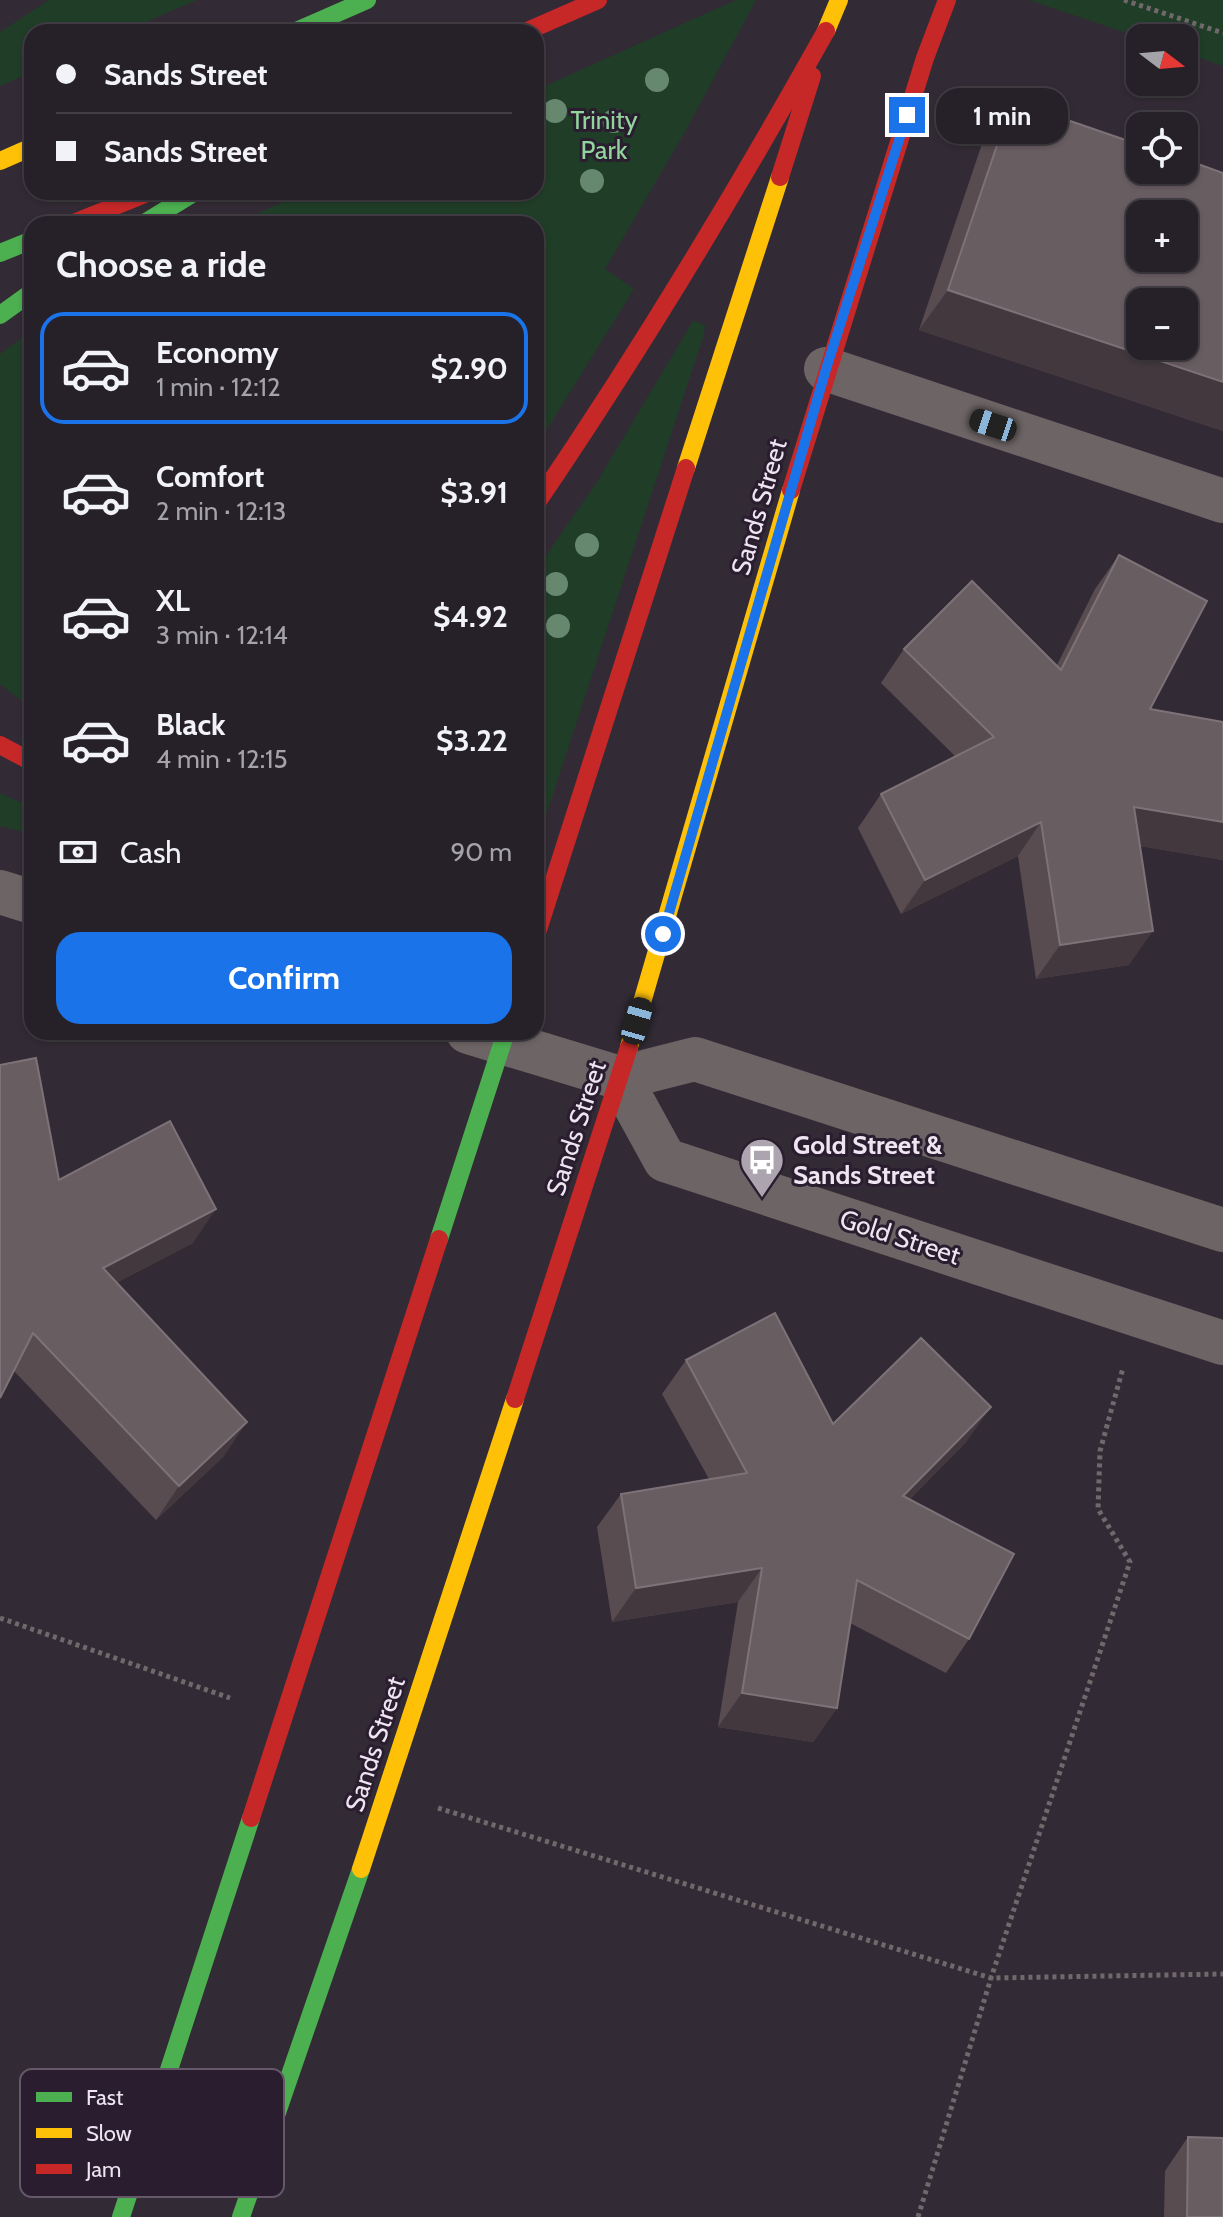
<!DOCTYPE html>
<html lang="en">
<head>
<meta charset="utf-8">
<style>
	:root { --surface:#262028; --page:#322d34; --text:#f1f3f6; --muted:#a4a3a8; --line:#423e45; --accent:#1a73e8 }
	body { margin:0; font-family:Cabin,sans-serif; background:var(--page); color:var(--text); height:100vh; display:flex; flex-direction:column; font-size:30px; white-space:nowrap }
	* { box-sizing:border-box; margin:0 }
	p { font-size:26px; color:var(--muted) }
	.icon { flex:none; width:44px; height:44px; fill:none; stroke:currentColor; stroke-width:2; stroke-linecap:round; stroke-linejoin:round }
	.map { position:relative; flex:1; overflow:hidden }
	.panel { position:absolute; left:24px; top:216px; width:520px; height:824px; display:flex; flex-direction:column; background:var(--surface); border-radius:24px; box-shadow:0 2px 6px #0004,0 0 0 2px var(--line) }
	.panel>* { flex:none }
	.hud { position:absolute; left:24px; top:24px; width:520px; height:176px; border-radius:24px; box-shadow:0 2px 6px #0004,0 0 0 2px var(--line); display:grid; align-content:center; height:176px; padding:0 32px; background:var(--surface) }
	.needle { width:52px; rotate:106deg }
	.fabs { position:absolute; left:1126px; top:24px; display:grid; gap:16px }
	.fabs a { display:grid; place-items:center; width:72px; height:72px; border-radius:16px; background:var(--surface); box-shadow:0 2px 6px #0004,0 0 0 2px var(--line); font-size:40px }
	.end { position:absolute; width:36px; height:36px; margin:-18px; border:10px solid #1a73e8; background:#fff; box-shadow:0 0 0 4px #fff }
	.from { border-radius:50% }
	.bubble { position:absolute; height:56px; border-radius:24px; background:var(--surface); box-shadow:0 2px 6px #0004,0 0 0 2px var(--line); font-size:26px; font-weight:700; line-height:56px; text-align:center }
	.car { position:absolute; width:24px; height:48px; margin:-24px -12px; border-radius:10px; box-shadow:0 0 6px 2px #0007; background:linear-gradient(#222 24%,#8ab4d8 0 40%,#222 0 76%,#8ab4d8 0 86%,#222 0) }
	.hud b { display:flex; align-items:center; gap:28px; height:76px; font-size:30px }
	.hud b+b { border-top:2px solid var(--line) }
	.hud i { width:20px; height:20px; background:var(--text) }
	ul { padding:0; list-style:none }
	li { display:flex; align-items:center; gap:24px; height:112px; margin:0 16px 12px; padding:0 16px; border:4px solid transparent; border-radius:24px }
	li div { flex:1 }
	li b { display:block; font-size:30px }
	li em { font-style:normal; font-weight:700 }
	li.on { border-color:var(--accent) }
	li>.icon { width:72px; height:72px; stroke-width:1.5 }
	h2 { padding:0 32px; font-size:36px; line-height:96px }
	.pay { display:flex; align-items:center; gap:20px; height:88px; padding:0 32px; font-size:30px }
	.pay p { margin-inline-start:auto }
	.button { display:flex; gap:16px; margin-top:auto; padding:16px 32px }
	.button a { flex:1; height:92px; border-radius:24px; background:var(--accent); color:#fff; font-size:32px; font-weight:700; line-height:92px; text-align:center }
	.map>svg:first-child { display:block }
	.green { fill:#203d27 }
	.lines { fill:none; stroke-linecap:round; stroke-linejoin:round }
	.path { stroke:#70696c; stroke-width:5; stroke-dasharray:4 4; stroke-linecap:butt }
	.street { stroke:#6d6465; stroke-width:44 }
	.fast { stroke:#4caf50; stroke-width:18 }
	.slow { stroke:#ffc107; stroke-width:18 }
	.jam { stroke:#c62828; stroke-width:18 }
	.tree { fill:#66886e }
	.wall { fill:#584c50 }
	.shaded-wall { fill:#42383e }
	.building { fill:#685d61; stroke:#7d7278; stroke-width:2; fill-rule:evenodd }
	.route { stroke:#1a73e8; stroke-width:10 }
	.labels { text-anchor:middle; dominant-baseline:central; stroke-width:6; stroke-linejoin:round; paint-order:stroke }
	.park-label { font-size:26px; fill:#91d59c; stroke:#2a1d2f }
	.street-label { font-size:26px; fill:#eee5f1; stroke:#2a1d2f }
	.poi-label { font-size:26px; font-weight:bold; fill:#eee5f1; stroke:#2a1d2f; text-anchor:start }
	.key { fill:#2a1d2f; stroke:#655969; stroke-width:2 }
	.key-label { font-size:22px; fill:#eee5f1 }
</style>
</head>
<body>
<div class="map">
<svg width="1223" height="2217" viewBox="0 0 1223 2217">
	<rect width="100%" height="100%" fill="#322b35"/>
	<g class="green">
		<polygon points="49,0 197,0 123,32 32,32 32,72 0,86 0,32"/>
		<polygon points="736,0 756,0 686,130 605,269 634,289 536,447 536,224 234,224 306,192 536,192 536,90"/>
		<polygon points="1029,0 1223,0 1223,66 1184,52 1184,38 1141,38"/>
		<polygon points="693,321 705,325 704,334 536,846 536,570 597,482"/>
		<polygon points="32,331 32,709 0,684 0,354"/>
		<polygon points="0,793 32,808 32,834 0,826"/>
	</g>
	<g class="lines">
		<g class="path">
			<polyline points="1124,0 1223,33"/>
			<polyline points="0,1618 230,1698"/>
			<polyline points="438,1808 991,1978 1223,1974"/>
			<polyline points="918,2217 991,1978 1130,1562 1098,1509 1100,1451 1123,1368"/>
		</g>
		<g class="street">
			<polyline points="826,369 1223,501"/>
			<polyline points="0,892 32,902"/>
			<polyline points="468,1032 620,1078 695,1059 1223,1230"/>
			<polyline points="620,1078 665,1160 1223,1343"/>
		</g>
		<g class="fast">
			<polyline points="294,32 367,0"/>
			<polyline points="143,224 195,192"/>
			<polyline points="0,253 32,240"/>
			<polyline points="0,315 32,292"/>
			<polyline points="439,1239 506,1032"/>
			<polyline points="121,2217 251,1818"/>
			<polyline points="241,2217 361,1869"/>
		</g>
		<g class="slow">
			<polyline points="826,31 839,0"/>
			<polyline points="0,161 32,147"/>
			<polyline points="686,468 780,177"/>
			<polyline points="629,1047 791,490"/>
			<polyline points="361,1869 515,1399"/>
		</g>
		<g class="jam">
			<polyline points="525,32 598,0"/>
			<polyline points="780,177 812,76"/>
			<polyline points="71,224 150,192"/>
			<polyline points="791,490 925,58 947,0"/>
			<path d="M536,504C640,351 736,192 826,31"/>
			<polyline points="0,745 32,762"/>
			<polyline points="536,936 686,468"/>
			<polyline points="515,1399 629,1047"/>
			<polyline points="251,1818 439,1239"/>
		</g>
	</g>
	<g class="tree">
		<circle cx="657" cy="80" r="12"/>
		<circle cx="555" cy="111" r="12"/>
		<circle cx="614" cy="121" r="12"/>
		<circle cx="592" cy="181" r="12"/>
		<circle cx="587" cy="545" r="12"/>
		<circle cx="556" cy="584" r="12"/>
		<circle cx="558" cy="626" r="12"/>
	</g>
	<g class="wall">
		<polygon points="1012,101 1223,173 1223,431 919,330 983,141"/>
		<polygon points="1119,555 1150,709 1223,722 1223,860 1140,846 1129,965 1036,979 1018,856 901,914 858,828 881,794 955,756 881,683 904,649 1057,665 1095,589"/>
		<polygon points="59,1180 193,1243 116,1283 224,1456 156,1520 14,1371"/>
		<polygon points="686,1360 833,1424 967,1441 910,1499 969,1639 946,1673 850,1623 837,1708 813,1742 718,1727 738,1602 612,1622 597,1527 621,1494 709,1479 662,1394"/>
		<polygon points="1188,2137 1223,2217 1164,2217 1165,2171"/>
	</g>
	<g class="shaded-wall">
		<polygon points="948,290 1223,382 1223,431 919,330"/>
		<polygon points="1134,807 1223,822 1223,860 1110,841"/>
		<polygon points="1041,822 1018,856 901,914 925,880"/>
		<polygon points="1153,931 1129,965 1036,979 1060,945"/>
		<polygon points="216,1209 193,1243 79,1302 103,1268"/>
		<polygon points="991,1407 967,1441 879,1530 903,1496"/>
		<polygon points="247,1422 224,1456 156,1520 179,1486"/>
		<polygon points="762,1568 738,1602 612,1622 636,1588"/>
		<polygon points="742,1693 837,1708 813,1742 718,1727"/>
	</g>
	<g class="building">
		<path d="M1012,101L1140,145V170H1184V159L1223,173V382L948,290ZM1140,214H1184V258H1140ZM1140,302H1184V346H1140Z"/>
		<polygon points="1119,555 1207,601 1150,709 1223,722 1223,822 1134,807 1153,931 1060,945 1041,822 925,880 881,794 994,737 904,649 972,581 1061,670"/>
		<polygon points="36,1058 59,1180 170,1121 216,1209 103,1268 247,1422 179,1486 33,1333 0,1398 0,1065"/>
		<polygon points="775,1313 833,1424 921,1338 991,1407 903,1496 1014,1554 969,1639 857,1580 837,1708 742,1693 762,1568 636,1588 621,1494 747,1473 686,1360"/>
		<polygon points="1188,2137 1223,2138 1223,2217 1187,2217"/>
	</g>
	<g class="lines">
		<polyline class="route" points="663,934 826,369 907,115"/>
	</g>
	<defs>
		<g id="bus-pin" transform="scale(2.3)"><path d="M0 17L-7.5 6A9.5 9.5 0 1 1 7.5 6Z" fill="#aca4af" stroke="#2a1d2f"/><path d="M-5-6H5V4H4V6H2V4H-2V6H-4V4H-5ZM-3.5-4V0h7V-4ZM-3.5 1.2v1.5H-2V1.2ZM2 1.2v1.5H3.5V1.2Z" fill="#fff"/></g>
	</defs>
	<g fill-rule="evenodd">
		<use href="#bus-pin" x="762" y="1160"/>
	</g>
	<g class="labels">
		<g class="park-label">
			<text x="604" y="120">Trinity<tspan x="604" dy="30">Park</tspan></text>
		</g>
		<g class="street-label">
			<text transform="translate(759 507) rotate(-74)">Sands Street</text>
			<text transform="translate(576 1128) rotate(-72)">Sands Street</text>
			<text transform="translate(900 1237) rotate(18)">Gold Street</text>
			<text transform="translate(375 1744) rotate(-72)">Sands Street</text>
		</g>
		<g class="poi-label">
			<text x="793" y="1145">Gold Street &amp;<tspan x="793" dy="30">Sands Street</tspan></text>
		</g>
	</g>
	<rect x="20" y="2069" width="264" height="128" rx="12" class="key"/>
	<rect x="36" y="2092" width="36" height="10" fill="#4caf50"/>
	<rect x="36" y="2128" width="36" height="10" fill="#ffc107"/>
	<rect x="36" y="2164" width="36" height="10" fill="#c62828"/>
	<g class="key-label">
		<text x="86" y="2105">Fast</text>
		<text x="86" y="2141">Slow</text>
		<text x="86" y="2177">Jam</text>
	</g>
</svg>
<div class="fabs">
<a><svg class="needle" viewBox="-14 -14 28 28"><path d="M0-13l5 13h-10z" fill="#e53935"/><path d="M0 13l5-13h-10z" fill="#a4a3a8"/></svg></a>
<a><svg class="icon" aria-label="locate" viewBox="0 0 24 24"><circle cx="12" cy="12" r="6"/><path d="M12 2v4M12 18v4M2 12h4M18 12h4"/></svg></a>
<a>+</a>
<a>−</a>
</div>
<i class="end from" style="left:663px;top:934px"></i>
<i class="end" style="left:907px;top:115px"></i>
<div class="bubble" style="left:936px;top:88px;width:132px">1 min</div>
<i class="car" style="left:993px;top:425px;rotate:288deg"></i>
<i class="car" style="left:637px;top:1021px;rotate:16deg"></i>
<div class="hud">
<b><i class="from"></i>Sands Street</b>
<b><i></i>Sands Street</b>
</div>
<section class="panel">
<h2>Choose a ride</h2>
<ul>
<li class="on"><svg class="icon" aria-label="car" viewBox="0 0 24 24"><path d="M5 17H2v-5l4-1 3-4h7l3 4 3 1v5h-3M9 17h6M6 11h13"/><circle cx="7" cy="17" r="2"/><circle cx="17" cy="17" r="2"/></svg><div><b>Economy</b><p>1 min · 12:12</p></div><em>$2.90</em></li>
<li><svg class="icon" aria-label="car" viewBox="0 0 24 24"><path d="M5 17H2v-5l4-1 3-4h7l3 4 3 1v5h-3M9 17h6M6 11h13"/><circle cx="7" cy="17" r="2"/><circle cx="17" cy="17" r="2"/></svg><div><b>Comfort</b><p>2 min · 12:13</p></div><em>$3.91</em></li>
<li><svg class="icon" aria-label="car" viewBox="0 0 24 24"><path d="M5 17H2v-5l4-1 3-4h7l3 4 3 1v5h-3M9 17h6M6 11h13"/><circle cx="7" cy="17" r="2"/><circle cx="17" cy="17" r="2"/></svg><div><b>XL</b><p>3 min · 12:14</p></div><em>$4.92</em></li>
<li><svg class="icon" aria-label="car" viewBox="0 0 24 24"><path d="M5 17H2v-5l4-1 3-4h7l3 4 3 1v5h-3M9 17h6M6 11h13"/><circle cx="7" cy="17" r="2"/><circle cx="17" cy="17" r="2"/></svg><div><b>Black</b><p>4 min · 12:15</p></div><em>$3.22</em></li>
</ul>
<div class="pay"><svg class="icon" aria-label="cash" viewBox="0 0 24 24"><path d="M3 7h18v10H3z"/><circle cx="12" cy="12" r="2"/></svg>Cash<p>90 m</p></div>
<div class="button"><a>Confirm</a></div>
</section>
</div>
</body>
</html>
